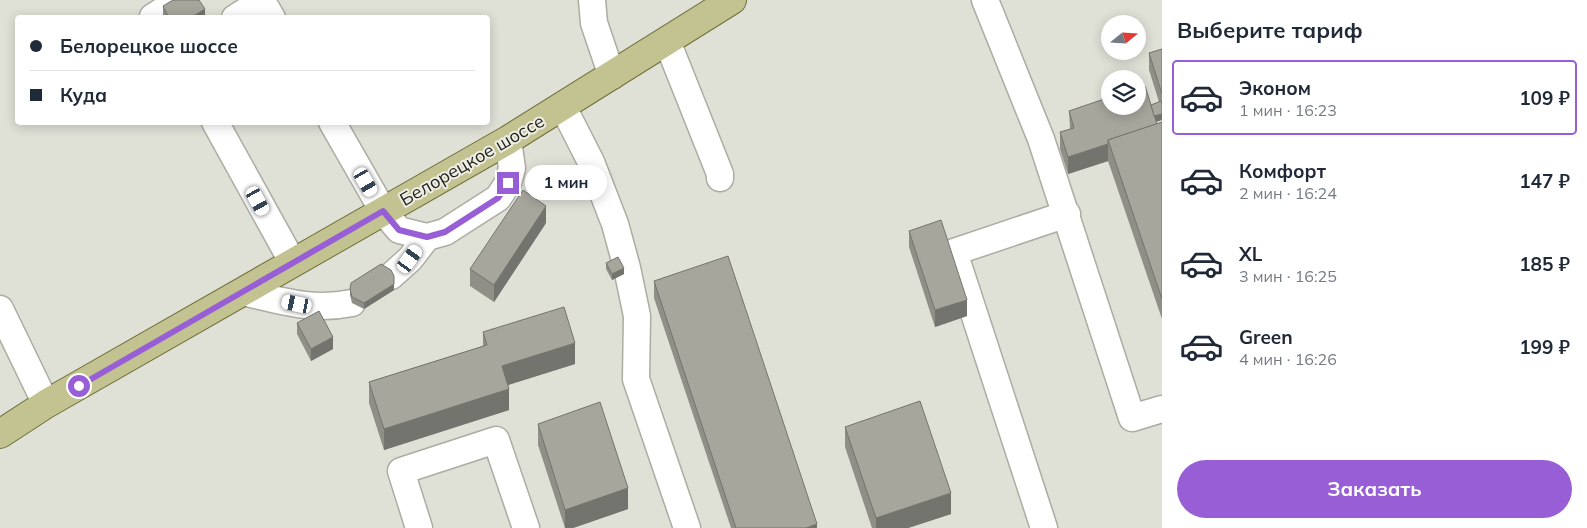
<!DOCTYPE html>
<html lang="ru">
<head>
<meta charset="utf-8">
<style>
	:root { --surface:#fff; --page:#f2f2f3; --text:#1f2937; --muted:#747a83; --line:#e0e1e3; --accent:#975ed6 }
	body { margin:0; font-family:Mulish,sans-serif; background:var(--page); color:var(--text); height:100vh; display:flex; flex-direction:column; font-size:19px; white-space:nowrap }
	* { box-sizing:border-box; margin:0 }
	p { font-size:16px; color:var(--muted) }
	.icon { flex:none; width:28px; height:28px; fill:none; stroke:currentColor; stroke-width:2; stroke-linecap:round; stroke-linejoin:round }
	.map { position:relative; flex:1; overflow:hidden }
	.sheet { display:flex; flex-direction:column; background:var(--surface); width:425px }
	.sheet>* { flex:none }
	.hud { position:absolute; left:15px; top:15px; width:475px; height:110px; border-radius:5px; box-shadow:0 2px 12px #0003; display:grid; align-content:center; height:110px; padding:0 15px; background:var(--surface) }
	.needle { width:32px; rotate:72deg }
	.buttons { position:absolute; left:1101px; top:15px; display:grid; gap:10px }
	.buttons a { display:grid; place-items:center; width:45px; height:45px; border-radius:50%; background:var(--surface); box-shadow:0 2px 12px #0003; font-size:25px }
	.end { position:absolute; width:22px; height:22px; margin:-11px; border:6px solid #975ed6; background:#fff; box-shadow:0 0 0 2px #fff }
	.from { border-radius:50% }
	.bubble { position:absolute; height:35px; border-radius:18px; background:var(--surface); box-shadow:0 2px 12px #0003; font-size:16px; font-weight:700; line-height:35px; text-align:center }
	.car { position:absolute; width:15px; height:30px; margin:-15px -8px; border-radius:6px; box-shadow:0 0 4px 1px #0007; background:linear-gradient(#fff 24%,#345 0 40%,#fff 0 76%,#345 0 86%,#fff 0) }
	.hud b { display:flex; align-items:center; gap:18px; height:48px; font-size:19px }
	.hud b+b { border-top:1px solid var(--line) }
	.hud i { width:12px; height:12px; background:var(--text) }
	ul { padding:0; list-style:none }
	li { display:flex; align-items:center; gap:15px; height:75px; margin:0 10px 8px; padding:0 5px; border:2px solid transparent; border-radius:5px }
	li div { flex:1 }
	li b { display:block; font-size:19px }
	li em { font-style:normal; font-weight:700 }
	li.current { border-color:var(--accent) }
	li>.icon { width:45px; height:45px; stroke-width:1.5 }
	h2 { padding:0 15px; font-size:22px; line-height:60px }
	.primary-button { display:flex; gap:10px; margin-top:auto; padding:10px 15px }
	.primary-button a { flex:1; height:58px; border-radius:30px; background:var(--accent); color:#fff; font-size:20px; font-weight:700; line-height:58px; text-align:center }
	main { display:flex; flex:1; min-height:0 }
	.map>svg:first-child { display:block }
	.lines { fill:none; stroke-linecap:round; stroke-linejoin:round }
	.minor-casing { stroke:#acaca3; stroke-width:29 }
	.major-casing { stroke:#6f6f39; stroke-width:30 }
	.minor { stroke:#fff; stroke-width:26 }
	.major { stroke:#c3c392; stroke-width:28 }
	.wall { fill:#8f8f87 }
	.shaded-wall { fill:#74746e }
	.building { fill:#a6a69d; stroke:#74746e }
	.route { stroke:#975ed6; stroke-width:6 }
	.labels { text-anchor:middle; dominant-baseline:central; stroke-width:4; stroke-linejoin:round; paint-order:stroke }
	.street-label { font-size:18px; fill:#1e1e1a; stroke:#edede3 }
</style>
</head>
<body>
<main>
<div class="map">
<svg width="1162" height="528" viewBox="0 0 1162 528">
	<rect width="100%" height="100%" fill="#dfe0d6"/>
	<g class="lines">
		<g class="minor-casing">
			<g id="minor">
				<polyline points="592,0 594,23 612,76"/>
				<polyline points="985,0 1041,139 1132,418 1162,409"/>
				<polyline points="153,18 153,17 179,0"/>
				<polyline points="235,18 262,1 272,18"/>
				<polyline points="667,41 720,174 720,178"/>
				<polyline points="563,107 591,162 615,224 627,268 637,316 636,379 687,528"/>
				<polyline points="215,122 293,263"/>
				<polyline points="332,122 383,211 399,230 427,237 445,232 498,198 508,183 512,168 508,140"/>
				<polyline points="391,276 410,259 427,237"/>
				<path d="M243,292C282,301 312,311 352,303"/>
				<polyline points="0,309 46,404"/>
				<polyline points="419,528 401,471 496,440 526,528"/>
				<polyline points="1044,528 954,252 1067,214"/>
			</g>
		</g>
		<g class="major-casing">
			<polyline id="major" points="0,434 46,404 508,140 732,0"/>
		</g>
		<use href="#minor" class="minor"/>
		<use href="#major" class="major"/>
	</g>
	<g class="wall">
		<polygon points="163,6 205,18 163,17"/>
		<polygon points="1162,49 1162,120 1156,122 1157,124 1162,122 1162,319 1108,161 1068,174 1060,149 1060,132 1070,129 1069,111 1151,105 1159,102 1149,70 1149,53"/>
		<polygon points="546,223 494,302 470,286 470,269"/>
		<polygon points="909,231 967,316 935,327 909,247"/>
		<polygon points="606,263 624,274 612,280 606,269"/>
		<polygon points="654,281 817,528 731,528 654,298"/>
		<polygon points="350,289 394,290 364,309 352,303 350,295"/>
		<polygon points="297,323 333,349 311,361 297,334"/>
		<polygon points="483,332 575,364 508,385 509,410 384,450 369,403 369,382 483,346"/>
		<polygon points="538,424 628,509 573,528 565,528 538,445"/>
		<polygon points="845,427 951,514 908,528 872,528 845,447"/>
	</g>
	<g class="shaded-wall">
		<polygon points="205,9 205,18 190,18"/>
		<polygon points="1162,114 1162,120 1151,123 1151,117"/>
		<polygon points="1108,144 1108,161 1068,174 1068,157"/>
		<polygon points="546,206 546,223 494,302 494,285"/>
		<polygon points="624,268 624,274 612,280 612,274"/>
		<polygon points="394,284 394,290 364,309 364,303"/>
		<polygon points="967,300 967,316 935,327 935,310"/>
		<polygon points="333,337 333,349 311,361 311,349"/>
		<polygon points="575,343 575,364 502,387 502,366"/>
		<polygon points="509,389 509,410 384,450 384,429"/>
		<polygon points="628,488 628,509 573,528 565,528 565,510"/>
		<polygon points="951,493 951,514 908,528 876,528 876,518"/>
		<polygon points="817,524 817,528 806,528"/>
	</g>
	<g class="building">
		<polygon points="173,0 199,0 205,9 190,18 169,18 163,6"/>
		<polygon points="1162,49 1162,94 1149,53"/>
		<polygon points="1145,86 1157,124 1108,140 1108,144 1068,157 1060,132 1074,128 1069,111 1110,97 1110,106 1138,106 1138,89"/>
		<polygon points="1161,101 1162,104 1162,114 1154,116 1151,105"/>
		<polygon points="1162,122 1162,299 1108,140"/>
		<polygon points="523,190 546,206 494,285 470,269"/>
		<polygon points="941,220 967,300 935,310 909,231"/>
		<polygon points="728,256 817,524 806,528 736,528 654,281"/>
		<polygon points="618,257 624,268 612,274 606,263"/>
		<polygon points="381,264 391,270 394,276 394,284 364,303 352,297 350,289 351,283"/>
		<polygon points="564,307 575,343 502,366 509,389 384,429 369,382 487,345 483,332"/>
		<polygon points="319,311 333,337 311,349 297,323"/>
		<polygon points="920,401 951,493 876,518 845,427"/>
		<polygon points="600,402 628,488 565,510 538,424"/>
	</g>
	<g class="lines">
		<polyline class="route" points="79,386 383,211 399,230 427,237 445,232 498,198 508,183"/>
	</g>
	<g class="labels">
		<g class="street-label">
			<text transform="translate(472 160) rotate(-30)">Белорецкое шоссе</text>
		</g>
	</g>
</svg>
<div class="buttons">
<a><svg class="needle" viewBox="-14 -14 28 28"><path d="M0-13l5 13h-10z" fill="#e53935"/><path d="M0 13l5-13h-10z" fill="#747a83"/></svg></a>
<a><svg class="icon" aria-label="layers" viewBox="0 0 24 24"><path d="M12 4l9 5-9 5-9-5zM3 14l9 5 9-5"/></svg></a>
</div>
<i class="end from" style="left:79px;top:386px"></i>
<i class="end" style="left:508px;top:183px"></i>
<div class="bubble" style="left:525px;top:165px;width:82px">1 мин</div>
<i class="car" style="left:366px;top:182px;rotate:150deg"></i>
<i class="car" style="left:258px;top:201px;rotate:151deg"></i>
<i class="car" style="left:410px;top:259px;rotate:36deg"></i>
<i class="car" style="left:297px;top:304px;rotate:282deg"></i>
<div class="hud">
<b><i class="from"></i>Белорецкое шоссе</b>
<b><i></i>Куда</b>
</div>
</div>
<section class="sheet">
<h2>Выберите тариф</h2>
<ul>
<li class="current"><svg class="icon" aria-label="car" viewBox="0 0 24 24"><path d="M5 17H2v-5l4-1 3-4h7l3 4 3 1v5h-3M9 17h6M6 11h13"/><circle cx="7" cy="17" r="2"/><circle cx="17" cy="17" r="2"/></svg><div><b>Эконом</b><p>1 мин · 16:23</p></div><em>109 ₽</em></li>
<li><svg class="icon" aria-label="car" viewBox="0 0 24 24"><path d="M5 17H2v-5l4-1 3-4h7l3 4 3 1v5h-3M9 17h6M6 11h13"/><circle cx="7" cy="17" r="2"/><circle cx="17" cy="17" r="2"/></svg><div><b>Комфорт</b><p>2 мин · 16:24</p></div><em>147 ₽</em></li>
<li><svg class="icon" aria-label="car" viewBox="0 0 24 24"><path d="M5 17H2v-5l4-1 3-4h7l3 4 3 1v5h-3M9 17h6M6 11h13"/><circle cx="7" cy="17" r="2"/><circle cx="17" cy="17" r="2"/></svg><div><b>XL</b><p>3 мин · 16:25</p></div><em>185 ₽</em></li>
<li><svg class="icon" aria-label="car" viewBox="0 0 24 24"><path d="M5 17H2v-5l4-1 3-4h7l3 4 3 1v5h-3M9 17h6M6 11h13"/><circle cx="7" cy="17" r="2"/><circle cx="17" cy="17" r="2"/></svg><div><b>Green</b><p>4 мин · 16:26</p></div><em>199 ₽</em></li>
</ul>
<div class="primary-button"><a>Заказать</a></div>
</section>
</main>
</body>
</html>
